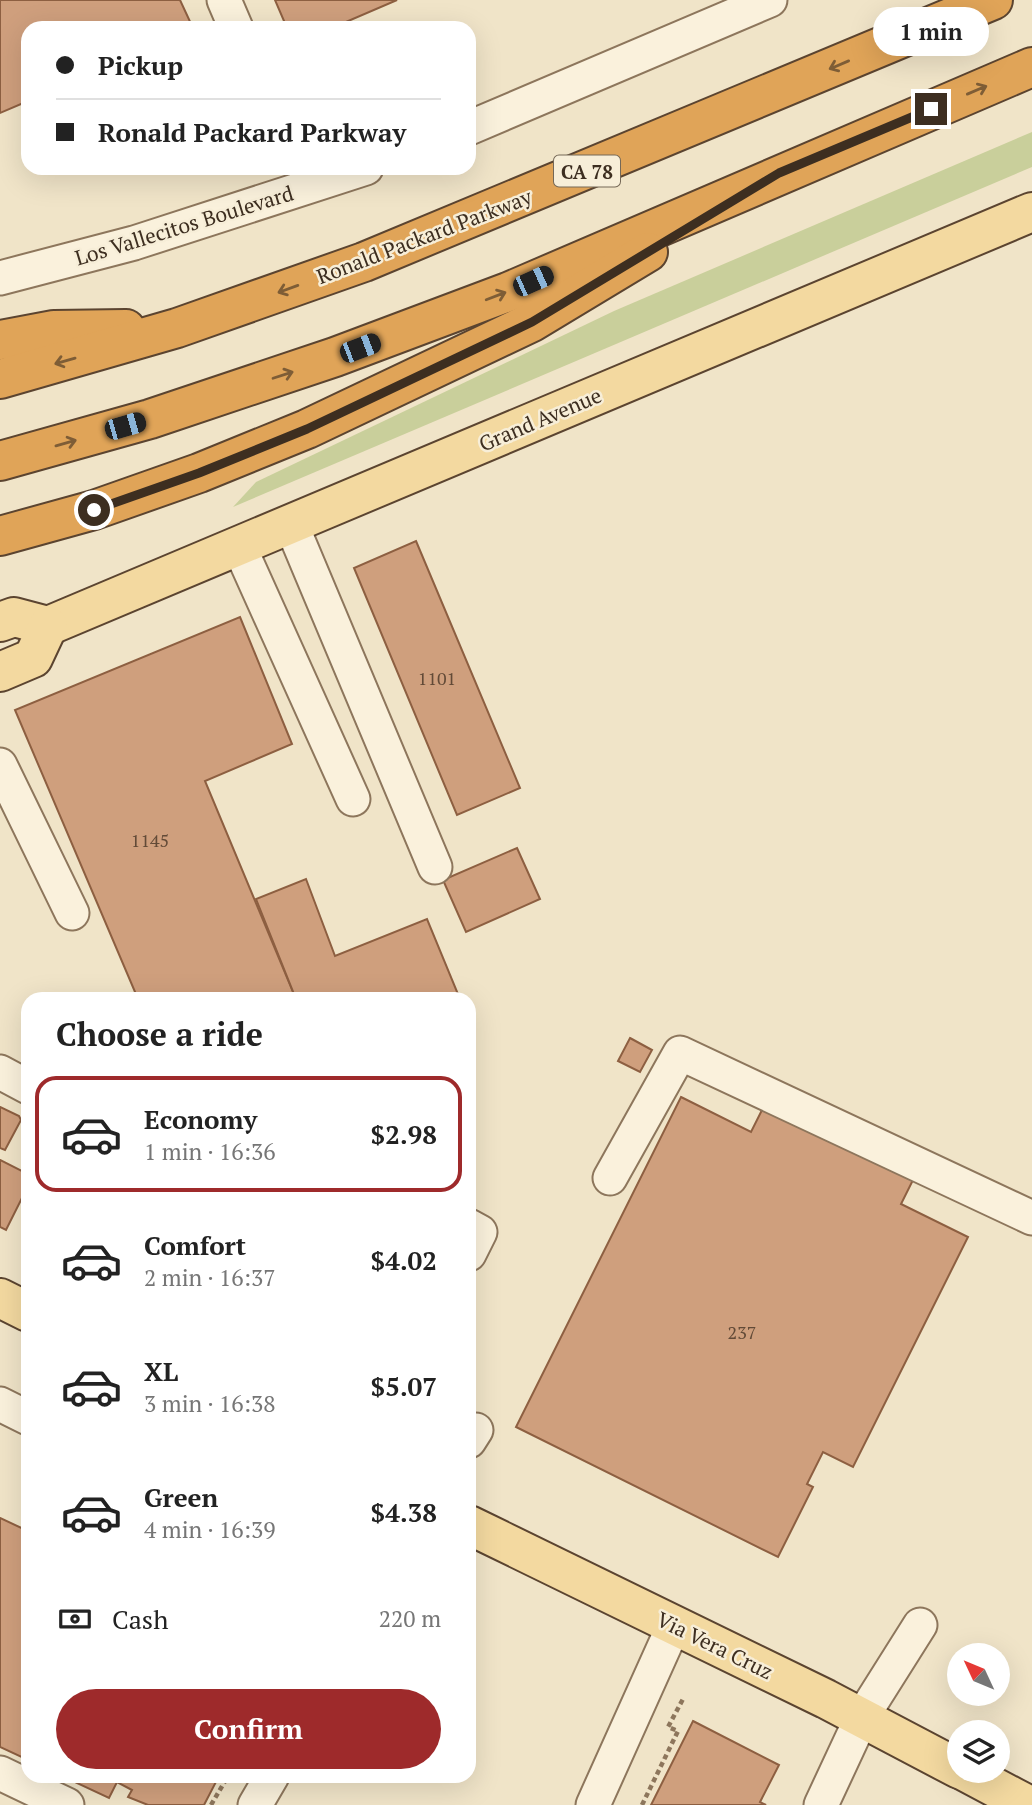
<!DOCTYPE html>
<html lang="en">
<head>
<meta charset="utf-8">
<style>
	:root { --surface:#fff; --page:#f2f2f2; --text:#222; --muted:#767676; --line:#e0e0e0; --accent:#9e2a2b }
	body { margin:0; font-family:"PT Serif",serif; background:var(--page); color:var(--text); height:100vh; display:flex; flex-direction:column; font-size:26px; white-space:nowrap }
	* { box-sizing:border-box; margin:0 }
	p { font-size:23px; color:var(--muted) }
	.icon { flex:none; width:38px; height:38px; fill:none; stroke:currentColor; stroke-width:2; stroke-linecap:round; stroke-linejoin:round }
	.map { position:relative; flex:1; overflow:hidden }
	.drawer { position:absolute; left:21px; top:992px; width:455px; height:791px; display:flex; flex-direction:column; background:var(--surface); border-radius:21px; box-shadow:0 7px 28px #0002 }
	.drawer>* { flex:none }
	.top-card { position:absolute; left:21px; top:21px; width:455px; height:154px; border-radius:21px; box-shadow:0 7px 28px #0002; display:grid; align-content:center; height:154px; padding:0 35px; background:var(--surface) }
	.needle { width:46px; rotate:314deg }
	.controls { position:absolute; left:947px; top:1643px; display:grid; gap:14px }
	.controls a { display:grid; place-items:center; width:63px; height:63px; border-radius:50%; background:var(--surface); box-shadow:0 7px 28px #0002; font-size:35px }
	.end { position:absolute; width:32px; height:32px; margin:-16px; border:9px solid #3d2e20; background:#fff; box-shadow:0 0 0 4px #fff }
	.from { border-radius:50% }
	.bubble { position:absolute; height:49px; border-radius:24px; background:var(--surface); box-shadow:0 7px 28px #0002; font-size:23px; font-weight:800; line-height:49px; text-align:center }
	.car { position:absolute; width:21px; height:42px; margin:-21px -10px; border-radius:9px; box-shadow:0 0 5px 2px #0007; background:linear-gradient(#222 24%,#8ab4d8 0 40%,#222 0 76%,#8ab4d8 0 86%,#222 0) }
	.top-card b { display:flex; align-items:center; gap:24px; height:66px; font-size:26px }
	.top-card b+b { border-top:2px solid var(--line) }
	.top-card i { width:18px; height:18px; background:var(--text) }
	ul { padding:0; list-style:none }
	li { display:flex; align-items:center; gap:21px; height:116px; margin:0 14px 10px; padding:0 21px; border:4px solid transparent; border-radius:21px }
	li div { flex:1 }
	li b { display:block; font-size:26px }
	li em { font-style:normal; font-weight:800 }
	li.on { border-color:var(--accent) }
	li>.icon { width:63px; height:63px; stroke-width:1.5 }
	h2 { padding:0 35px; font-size:32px; line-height:84px }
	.pay { display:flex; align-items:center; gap:18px; height:77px; padding:0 35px; font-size:26px }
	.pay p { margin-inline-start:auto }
	.primary-button { display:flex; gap:14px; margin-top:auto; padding:14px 35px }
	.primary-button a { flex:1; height:80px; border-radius:42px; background:var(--accent); color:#fff; font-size:28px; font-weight:800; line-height:80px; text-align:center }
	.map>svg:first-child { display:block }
	.green { fill:#c9cf9b }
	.building { fill:#cf9f7d; stroke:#8d5f41; stroke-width:2 }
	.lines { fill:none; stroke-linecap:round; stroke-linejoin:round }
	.minor-casing { stroke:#8d765c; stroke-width:37 }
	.major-casing { stroke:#5b4430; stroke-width:42 }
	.highway-casing { stroke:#5b4430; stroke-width:42 }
	.path { stroke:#8d765c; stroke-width:4.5; stroke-dasharray:5 3.5; stroke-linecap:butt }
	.minor { stroke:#faf1dc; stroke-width:33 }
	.major { stroke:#f3d9a0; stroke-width:38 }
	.highway { stroke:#e0a458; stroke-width:38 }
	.oneway { stroke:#7e5d36 }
	.route { stroke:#3d2e20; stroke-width:9 }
	.labels { text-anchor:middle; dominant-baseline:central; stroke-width:5; stroke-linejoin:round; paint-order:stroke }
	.number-label { font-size:18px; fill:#624a37 }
	.shield { fill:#f7eed8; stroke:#756857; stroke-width:2 }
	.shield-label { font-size:19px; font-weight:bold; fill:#3d2e20 }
	.street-label { font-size:21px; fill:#3d2e20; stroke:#f7eed8 }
</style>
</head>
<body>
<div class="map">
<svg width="1032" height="1805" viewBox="0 0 1032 1805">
	<rect width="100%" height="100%" fill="#f0e4c8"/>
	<polygon class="green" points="1032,132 1032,167 233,507 256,482 614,311"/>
	<g class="building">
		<polygon points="0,0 180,0 193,28 28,28 28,101 0,113"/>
		<polygon points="275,0 397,0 332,28 287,28"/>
		<polygon points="416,541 520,788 457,815 354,568"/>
		<polygon points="240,617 292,744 205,781 296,999 138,999 15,710"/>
		<polygon points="517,848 540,899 466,932 443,880"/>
		<polygon points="306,879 335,956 427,919 460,999 296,999 256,899"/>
		<polygon points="630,1038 652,1050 640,1072 618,1061"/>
		<polygon points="681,1097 751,1132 767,1100 916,1174 901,1204 968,1237 853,1467 823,1452 807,1484 813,1487 778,1557 516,1427"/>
		<polygon points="0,1107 19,1116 21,1120 5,1150 0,1148"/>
		<polygon points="0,1160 28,1174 28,1186 6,1230 0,1227"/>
		<polygon points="0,1518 28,1531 28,1760 0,1747"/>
		<polygon points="693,1721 779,1765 760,1802 766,1805 651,1805"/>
		<polygon points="62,1776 219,1776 204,1805 148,1805 128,1797 132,1790 117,1782 109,1798"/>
	</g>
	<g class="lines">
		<g class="minor-casing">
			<g id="minor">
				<polyline points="224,0 236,28"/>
				<polyline points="469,128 770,0"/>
				<polyline points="0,278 134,243 366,168"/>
				<polyline points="291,524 435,867"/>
				<polyline points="239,546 353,799"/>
				<polyline points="0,765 72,913"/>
				<polyline points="0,1072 28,1087"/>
				<polyline points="610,1178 680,1053 1032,1218"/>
				<polyline points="469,1226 480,1232 469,1254"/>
				<polyline points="0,1404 28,1418"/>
				<polyline points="469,1441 476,1430"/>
				<polyline points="0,1773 67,1805"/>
				<polyline points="255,1805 272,1776"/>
				<polyline points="593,1805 674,1625"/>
				<polyline points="821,1805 862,1717 920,1625"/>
			</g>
		</g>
		<g class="major-casing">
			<g id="major">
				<polyline points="0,622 14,617 48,626 1032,212"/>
				<polyline points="0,672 33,658 48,626"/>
				<polyline points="0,1298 28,1312"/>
				<polyline points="469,1525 826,1699 959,1769"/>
				<polyline points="964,1771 1028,1805"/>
			</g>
		</g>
		<g class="highway-casing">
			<g id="highway">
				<polyline points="0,340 54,330 126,329"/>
				<polyline points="0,379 177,328 364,262 993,0"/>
				<polyline points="0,461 150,419 335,357 508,292 1032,67"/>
				<polyline points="0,536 94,510 199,473 307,429 532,322 648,252"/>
			</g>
		</g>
		<g class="path">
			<polyline points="211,1805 228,1776"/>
			<polyline points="642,1805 678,1731 668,1727 683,1699"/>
		</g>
		<use href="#minor" class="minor"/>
		<use href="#major" class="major"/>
		<use href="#highway" class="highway"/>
	</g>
	<defs><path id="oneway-shaft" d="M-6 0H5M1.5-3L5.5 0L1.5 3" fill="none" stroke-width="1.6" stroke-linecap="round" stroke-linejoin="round" transform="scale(1.75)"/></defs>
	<g class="oneway">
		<use href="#oneway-shaft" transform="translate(839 65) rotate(157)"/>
		<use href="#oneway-shaft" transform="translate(977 90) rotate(-23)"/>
		<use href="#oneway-shaft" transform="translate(288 289) rotate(160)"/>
		<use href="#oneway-shaft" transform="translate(496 296) rotate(-21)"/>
		<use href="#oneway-shaft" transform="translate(65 361) rotate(164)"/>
		<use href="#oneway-shaft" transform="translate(283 375) rotate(-18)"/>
		<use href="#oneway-shaft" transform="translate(66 443) rotate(-16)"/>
	</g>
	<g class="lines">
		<polyline class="route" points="94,510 199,473 307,429 532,322 779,173 931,109"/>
	</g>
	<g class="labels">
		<g class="number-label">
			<text x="437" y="678">1101</text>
			<text x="150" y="840">1145</text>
			<text x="742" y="1332">237</text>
		</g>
		<rect class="shield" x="554" y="155.5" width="66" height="31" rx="5"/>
		<g class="shield-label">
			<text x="587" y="171">CA 78</text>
		</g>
		<g class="street-label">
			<text transform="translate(184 225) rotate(-17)">Los Vallecitos Boulevard</text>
			<text transform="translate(424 236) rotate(-21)">Ronald Packard Parkway</text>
			<text transform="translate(540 419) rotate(-23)">Grand Avenue</text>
			<text transform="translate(715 1645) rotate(26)">Via Vera Cruz</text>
		</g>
	</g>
</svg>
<div class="controls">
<a><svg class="needle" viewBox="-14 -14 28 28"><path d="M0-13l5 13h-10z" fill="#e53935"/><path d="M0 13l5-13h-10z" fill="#767676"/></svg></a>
<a><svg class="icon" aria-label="layers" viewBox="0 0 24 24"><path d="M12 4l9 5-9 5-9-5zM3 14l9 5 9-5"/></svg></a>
</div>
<i class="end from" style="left:94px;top:510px"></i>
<i class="end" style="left:931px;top:109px"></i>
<div class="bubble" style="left:873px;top:7px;width:116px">1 min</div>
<i class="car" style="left:533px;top:281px;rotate:66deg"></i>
<i class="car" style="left:360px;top:348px;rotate:69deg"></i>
<i class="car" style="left:125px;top:426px;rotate:74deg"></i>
<div class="top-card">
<b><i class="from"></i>Pickup</b>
<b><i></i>Ronald Packard Parkway</b>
</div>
<section class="drawer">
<h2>Choose a ride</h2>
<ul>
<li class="on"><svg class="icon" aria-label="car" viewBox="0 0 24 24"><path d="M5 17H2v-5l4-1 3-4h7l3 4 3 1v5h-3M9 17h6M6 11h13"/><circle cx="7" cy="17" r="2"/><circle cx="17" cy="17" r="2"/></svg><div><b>Economy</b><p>1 min · 16:36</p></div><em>$2.98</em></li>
<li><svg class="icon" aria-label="car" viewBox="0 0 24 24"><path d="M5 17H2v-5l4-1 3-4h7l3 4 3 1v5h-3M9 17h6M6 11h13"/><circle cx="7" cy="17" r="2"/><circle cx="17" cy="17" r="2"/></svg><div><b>Comfort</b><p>2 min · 16:37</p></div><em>$4.02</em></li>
<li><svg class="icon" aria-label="car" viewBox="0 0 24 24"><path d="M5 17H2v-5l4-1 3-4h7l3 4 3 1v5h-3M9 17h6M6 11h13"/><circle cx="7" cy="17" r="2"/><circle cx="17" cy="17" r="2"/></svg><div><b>XL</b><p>3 min · 16:38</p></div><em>$5.07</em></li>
<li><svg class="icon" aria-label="car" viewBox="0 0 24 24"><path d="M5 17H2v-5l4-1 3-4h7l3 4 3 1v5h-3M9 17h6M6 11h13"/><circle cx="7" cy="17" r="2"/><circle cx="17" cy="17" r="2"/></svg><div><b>Green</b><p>4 min · 16:39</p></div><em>$4.38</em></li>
</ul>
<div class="pay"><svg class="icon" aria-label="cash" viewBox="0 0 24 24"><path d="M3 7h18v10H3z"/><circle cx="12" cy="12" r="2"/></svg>Cash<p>220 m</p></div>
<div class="primary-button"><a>Confirm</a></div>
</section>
</div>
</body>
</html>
